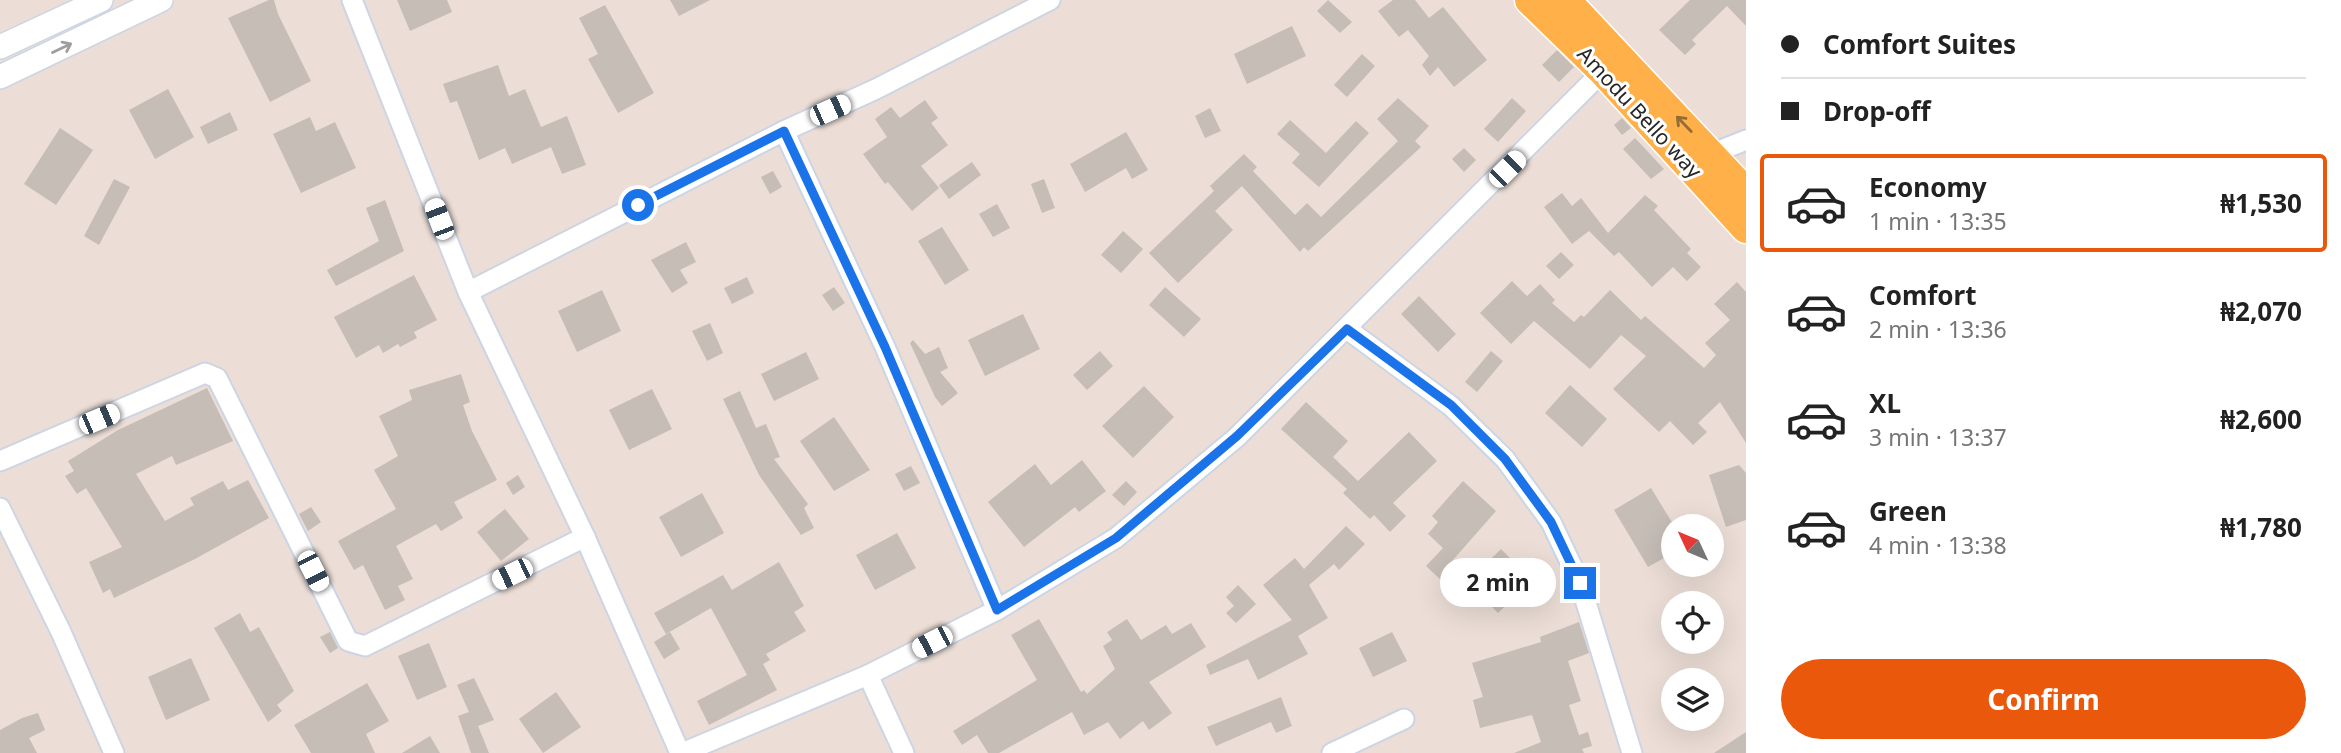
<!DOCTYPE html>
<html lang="en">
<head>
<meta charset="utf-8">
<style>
	:root { --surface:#fff; --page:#f2f2f2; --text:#222; --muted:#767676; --line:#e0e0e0; --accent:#ea580c }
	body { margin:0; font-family:"Noto Sans",sans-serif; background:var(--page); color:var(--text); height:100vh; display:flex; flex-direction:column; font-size:26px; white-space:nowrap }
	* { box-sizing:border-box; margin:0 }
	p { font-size:23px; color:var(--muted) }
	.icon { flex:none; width:38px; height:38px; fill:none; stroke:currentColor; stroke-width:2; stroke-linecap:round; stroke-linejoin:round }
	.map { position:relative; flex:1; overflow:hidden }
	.sheet { display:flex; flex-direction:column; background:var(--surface); width:595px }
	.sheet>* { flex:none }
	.top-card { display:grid; align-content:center; height:154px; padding:0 35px; background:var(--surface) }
	.needle { width:46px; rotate:314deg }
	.fabs { position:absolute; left:1661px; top:514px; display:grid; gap:14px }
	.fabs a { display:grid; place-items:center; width:63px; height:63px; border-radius:50%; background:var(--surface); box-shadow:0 7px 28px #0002; font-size:35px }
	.end { position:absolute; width:32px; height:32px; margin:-16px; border:9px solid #1a73e8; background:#fff; box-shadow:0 0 0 4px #fff }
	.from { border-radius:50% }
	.bubble { position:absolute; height:49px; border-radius:24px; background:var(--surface); box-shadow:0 7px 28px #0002; font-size:23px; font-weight:700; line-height:49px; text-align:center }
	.car { position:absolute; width:21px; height:42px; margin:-21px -10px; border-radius:9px; box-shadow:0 0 5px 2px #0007; background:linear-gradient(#fff 24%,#345 0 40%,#fff 0 76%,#345 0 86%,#fff 0) }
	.top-card b { display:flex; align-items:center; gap:24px; height:66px; font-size:26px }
	.top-card b+b { border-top:2px solid var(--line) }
	.top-card i { width:18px; height:18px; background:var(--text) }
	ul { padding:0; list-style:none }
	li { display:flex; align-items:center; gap:21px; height:98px; margin:0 14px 10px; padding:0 21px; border:4px solid transparent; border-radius:7px }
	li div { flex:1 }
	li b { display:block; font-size:26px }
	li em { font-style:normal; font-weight:700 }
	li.current { border-color:var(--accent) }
	li>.icon { width:63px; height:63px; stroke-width:1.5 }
	.action { display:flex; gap:14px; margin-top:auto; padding:14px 35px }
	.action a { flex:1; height:80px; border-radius:42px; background:var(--accent); color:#fff; font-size:28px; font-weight:700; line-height:80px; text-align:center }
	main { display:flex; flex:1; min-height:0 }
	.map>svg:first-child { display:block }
	.building { fill:#c6bdb6 }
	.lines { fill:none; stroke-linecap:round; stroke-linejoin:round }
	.minor-casing { stroke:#ccd5e3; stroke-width:23 }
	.tertiary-casing { stroke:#ccd5e3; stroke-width:26 }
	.primary-casing { stroke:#fff; stroke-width:33 }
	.minor { stroke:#fff; stroke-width:19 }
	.tertiary { stroke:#fff; stroke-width:23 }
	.primary { stroke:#ffb049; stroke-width:30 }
	.oneway { stroke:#9e9e9e }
	.oneway2 { stroke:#936c38 }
	.route { stroke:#1a73e8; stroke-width:9 }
	.labels { text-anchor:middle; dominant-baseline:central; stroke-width:6; stroke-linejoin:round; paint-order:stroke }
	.street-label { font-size:21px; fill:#272727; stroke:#fff }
</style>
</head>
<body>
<main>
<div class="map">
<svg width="1746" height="753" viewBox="0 0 1746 753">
	<rect width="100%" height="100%" fill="#ecded6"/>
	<g class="building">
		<polygon points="269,0 274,0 278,14 311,81 270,102 228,18"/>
		<polygon points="397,0 447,0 452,12 410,31"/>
		<polygon points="670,0 710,0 679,16"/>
		<polygon points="1328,0 1352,22 1340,33 1317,11"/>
		<polygon points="1393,0 1415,0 1429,18 1443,7 1487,60 1454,87 1438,67 1430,76 1422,65 1429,56 1408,30 1399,37 1378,11"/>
		<polygon points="1690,0 1746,0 1746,26 1727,6 1692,40 1696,44 1685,55 1659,30"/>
		<polygon points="605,5 654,93 618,113 588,59 598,54 579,18"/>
		<polygon points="1292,26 1306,56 1247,84 1234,54"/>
		<polygon points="1557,50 1574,67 1559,82 1542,65"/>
		<polygon points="1362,54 1375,66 1347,97 1334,85"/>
		<polygon points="498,65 509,96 525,89 541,127 567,116 586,165 562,174 551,147 512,164 505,148 479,160 457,101 450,103 443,84"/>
		<polygon points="168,89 194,137 155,159 129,110"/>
		<polygon points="1398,98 1429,126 1415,141 1421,147 1308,251 1304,247 1300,252 1242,186 1215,211 1233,230 1178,283 1149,253 1214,191 1210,186 1244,154 1257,167 1253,171 1295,215 1307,203 1321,217 1398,141 1377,119"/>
		<polygon points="1512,98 1526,111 1498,142 1484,129"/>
		<polygon points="925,100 938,118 931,123 948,145 921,166 939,188 912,211 888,182 885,184 863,154 887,137 875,119 891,107 900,118"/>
		<polygon points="1210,108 1221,131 1205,138 1195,116"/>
		<polygon points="230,112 238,130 208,144 200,127"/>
		<polygon points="310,117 316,131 335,122 356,168 301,193 273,134"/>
		<polygon points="1622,118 1631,128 1622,135 1614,125"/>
		<polygon points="1290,120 1326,153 1356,121 1369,133 1319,187 1292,163 1300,154 1277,134"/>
		<polygon points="60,128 93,150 56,205 24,184"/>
		<polygon points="1126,132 1148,170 1132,179 1126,168 1085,192 1070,164"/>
		<polygon points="1635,138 1664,169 1651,179 1623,149"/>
		<polygon points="1464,148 1476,160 1464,172 1452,159"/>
		<polygon points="972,162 981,175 949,199 939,185"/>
		<polygon points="773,171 782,187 770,194 761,177"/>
		<polygon points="114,179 130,187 99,245 84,236"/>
		<polygon points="1044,179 1055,208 1042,213 1031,184"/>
		<polygon points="1562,193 1572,206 1581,198 1608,233 1645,195 1658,206 1654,210 1691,249 1687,253 1701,267 1687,281 1673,267 1652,287 1619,252 1614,256 1589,231 1572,244 1544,207"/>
		<polygon points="385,200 404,251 336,286 327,270 379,241 366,208"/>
		<polygon points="997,204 1010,228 993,237 979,214"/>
		<polygon points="942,227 969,270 945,285 918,241"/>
		<polygon points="1123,231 1143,249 1121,273 1101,255"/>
		<polygon points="686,242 696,262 680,270 688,283 672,293 651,260"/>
		<polygon points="1561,252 1574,265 1559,279 1546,266"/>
		<polygon points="414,275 437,320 414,332 417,338 400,347 398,344 383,353 379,345 356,358 334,317"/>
		<polygon points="747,277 754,293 732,304 724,288"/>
		<polygon points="1512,281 1527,296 1540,284 1555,300 1552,303 1574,322 1581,315 1584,317 1610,290 1641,320 1645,316 1704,368 1716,355 1705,343 1730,320 1714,304 1737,282 1746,292 1746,443 1720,402 1698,423 1707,432 1693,445 1670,421 1659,432 1613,389 1646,356 1621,335 1590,369 1534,321 1511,344 1480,313"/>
		<polygon points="834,287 845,303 833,311 822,295"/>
		<polygon points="1165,287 1201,319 1184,337 1149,305"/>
		<polygon points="602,290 621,331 577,352 558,311"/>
		<polygon points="1419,296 1456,334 1438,352 1401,314"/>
		<polygon points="1023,314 1040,349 985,376 968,340"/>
		<polygon points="710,323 723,353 707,361 692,331"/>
		<polygon points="913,340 925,354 939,347 948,368 940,372 958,393 942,406 935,397 910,343"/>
		<polygon points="1100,351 1113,366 1087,390 1073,375"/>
		<polygon points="1491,351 1503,361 1477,392 1465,382"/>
		<polygon points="806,352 819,379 774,401 761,374"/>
		<polygon points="461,374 470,402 463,405 472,431 497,480 454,502 463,518 441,531 436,524 396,546 413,579 398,586 405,600 385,610 363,565 354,570 338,541 396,509 374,470 398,456 379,416 412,400 409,390"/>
		<polygon points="1570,385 1607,419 1582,447 1545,413"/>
		<polygon points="1144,386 1174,417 1133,458 1102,426"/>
		<polygon points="207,388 233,441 176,465 172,456 136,474 165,521 194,505 190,498 223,481 228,490 248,480 269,518 195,559 114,598 110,589 103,593 89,562 122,547 86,488 77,494 65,476 74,471 68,461 118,430"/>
		<polygon points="652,389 672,429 629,450 609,410"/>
		<polygon points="740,391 756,428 766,424 780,457 774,459 808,504 804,508 814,528 801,535 759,475 723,399"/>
		<polygon points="1306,402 1348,441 1333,457 1358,481 1409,432 1437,461 1393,503 1406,516 1390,532 1374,515 1370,519 1343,493 1347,489 1281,429"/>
		<polygon points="834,417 870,470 834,491 800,441"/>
		<polygon points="1082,460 1106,491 1079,512 1075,507 1024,547 988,502 1035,464 1051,485"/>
		<polygon points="1739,465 1746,473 1746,520 1726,527 1709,475"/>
		<polygon points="911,466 920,483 904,491 895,474"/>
		<polygon points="518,475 525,487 513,495 506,483"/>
		<polygon points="1126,481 1137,492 1124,506 1112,495"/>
		<polygon points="1463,481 1496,511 1452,561 1458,566 1443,582 1426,566 1443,548 1428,534 1438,522 1432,516"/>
		<polygon points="1651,488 1673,524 1673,553 1648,567 1614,510"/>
		<polygon points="702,493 724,533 681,557 659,517"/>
		<polygon points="311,507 321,522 308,531 299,514"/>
		<polygon points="505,509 529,539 501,561 477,532"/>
		<polygon points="1346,526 1365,544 1339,570 1334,564 1309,585 1328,618 1298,636 1308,654 1258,680 1248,659 1210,675 1206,665 1292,620 1263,585 1295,558 1304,569"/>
		<polygon points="897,533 916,568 875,590 856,555"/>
		<polygon points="1501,549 1532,580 1498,613 1467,582"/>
		<polygon points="779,562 804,606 794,612 806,631 766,654 770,660 763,664 777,690 709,725 697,701 747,675 711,608 666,634 654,613 723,575 732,590"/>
		<polygon points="1238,585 1256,604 1236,623 1226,613 1234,606 1226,597"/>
		<polygon points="240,613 250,632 259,627 294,691 277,705 282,711 268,722 214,628"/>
		<polygon points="1039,619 1081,692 1084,690 1087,694 1115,669 1103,646 1112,640 1107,632 1127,619 1141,640 1166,625 1172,634 1191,623 1206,647 1149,682 1172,713 1149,730 1143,721 1120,739 1108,722 1084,735 1072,712 999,753 988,753 977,735 962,745 953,731 1037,680 1011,635"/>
		<polygon points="1579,622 1589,653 1568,661 1581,701 1569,705 1579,735 1588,732 1592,746 1582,749 1584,753 1514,753 1541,742 1532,715 1480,728 1473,700 1483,697 1472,663 1541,642 1540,637"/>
		<polygon points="330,632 338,648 330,653 320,637"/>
		<polygon points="670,632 680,649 664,659 654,642"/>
		<polygon points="1392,632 1407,661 1373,677 1359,648"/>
		<polygon points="429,643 447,687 417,700 398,656"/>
		<polygon points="191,658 210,700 166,720 148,677"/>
		<polygon points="474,678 494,720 478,726 489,753 471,753 458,716 469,712 457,685"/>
		<polygon points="367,683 389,721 366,734 375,753 311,753 294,725"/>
		<polygon points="556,692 581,727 543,753 519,719"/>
		<polygon points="1281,697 1292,726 1276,733 1271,722 1216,746 1207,727"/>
		<polygon points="38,713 45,730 29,738 37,753 0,753 0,730 22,718"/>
		<polygon points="1746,732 1746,753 1714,753"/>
		<polygon points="430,736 440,753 402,753"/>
	</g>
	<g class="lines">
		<g class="minor-casing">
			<g id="minor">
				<polyline points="352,0 468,292 585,537 680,753"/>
				<polyline points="784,131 885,347 997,610"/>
				<polyline points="1711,154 1746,140"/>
				<polyline points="468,292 784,131 876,89 1050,0"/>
				<polyline points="1347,329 1451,406 1505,459 1551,522 1580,583 1632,753"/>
				<polyline points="0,461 205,373 217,378 348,641 365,646 585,537"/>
				<polyline points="0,508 61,632 114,753"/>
				<polyline points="868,675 904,753"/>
				<polyline points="682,753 868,675 997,610 1116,538 1237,437 1611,63"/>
				<polyline points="1332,753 1404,719"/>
			</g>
		</g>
		<g class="tertiary-casing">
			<g id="tertiary">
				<polyline points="0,47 101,0"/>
				<polyline points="0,77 161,0"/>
			</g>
		</g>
		<g class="primary-casing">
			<g id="primary">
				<polyline points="1530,0 1603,71 1746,228"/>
				<polyline points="1565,0 1746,193"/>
			</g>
		</g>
		<use href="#minor" class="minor"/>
		<use href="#tertiary" class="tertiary"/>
		<use href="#primary" class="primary"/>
	</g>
	<defs><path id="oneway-shaft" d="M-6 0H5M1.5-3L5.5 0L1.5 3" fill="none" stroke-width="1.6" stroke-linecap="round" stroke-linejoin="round" transform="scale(1.75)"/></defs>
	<use class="oneway" href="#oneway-shaft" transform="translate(62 48) rotate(-26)"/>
	<use class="oneway2" href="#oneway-shaft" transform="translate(1684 124) rotate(-134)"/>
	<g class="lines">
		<polyline class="route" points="638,205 784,131 885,347 997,610 1116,538 1237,436 1347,329 1451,405 1505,459 1551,522 1580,583"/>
	</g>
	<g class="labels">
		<g class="street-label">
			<text transform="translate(1640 112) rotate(47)">Amodu Bello way</text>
		</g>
	</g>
</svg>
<div class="fabs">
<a><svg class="needle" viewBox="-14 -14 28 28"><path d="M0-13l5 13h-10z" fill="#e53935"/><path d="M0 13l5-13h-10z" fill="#767676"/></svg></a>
<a><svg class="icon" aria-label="locate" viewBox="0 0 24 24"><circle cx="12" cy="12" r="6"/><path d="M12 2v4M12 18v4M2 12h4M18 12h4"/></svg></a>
<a><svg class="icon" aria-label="layers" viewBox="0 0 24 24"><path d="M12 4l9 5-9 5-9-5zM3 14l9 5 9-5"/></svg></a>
</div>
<i class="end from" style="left:638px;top:205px"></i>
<i class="end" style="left:1580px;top:583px"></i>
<div class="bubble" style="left:1440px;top:558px;width:116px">2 min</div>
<i class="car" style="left:830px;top:110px;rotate:66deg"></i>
<i class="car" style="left:1507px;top:169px;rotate:45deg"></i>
<i class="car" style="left:439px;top:219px;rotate:339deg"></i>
<i class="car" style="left:99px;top:419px;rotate:67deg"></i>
<i class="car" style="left:313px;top:571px;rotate:153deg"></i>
<i class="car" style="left:512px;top:574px;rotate:244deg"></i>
<i class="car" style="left:932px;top:642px;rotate:243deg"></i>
</div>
<section class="sheet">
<div class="top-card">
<b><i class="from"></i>Comfort Suites</b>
<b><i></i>Drop-off</b>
</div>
<ul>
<li class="current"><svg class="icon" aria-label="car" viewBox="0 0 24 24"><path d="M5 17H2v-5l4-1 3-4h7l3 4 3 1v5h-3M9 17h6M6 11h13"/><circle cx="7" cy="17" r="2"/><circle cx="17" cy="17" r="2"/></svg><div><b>Economy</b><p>1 min · 13:35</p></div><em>₦1,530</em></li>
<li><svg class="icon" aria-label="car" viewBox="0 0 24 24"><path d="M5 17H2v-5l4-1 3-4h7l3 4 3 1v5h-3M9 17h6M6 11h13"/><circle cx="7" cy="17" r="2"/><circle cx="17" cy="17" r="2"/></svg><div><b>Comfort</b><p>2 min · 13:36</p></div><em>₦2,070</em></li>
<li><svg class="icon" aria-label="car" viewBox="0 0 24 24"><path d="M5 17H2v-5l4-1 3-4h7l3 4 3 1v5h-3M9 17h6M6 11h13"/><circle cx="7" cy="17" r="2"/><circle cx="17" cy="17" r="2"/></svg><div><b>XL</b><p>3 min · 13:37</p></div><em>₦2,600</em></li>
<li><svg class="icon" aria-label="car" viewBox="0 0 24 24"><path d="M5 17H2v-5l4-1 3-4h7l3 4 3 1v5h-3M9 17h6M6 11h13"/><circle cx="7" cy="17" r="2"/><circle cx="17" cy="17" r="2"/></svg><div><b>Green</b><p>4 min · 13:38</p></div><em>₦1,780</em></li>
</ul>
<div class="action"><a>Confirm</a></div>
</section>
</main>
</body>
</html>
